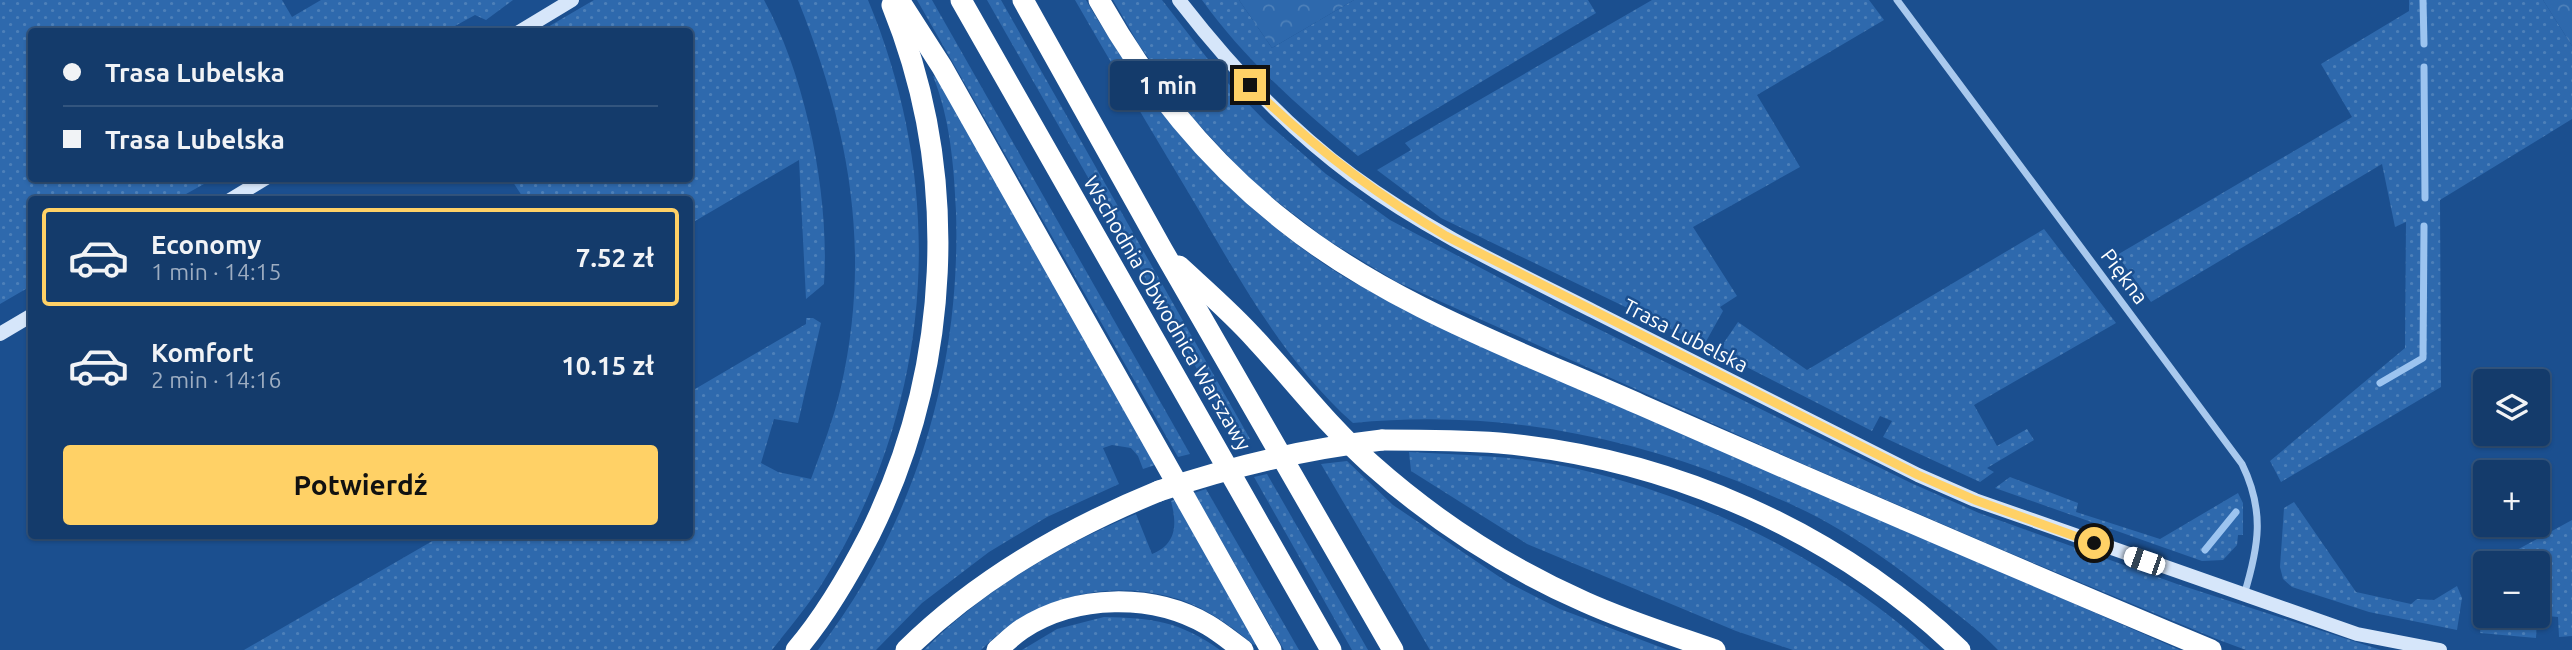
<!DOCTYPE html>
<html lang="pl">
<head>
<meta charset="utf-8">
<style>
	:root { --surface:#143b6b; --page:#214673; --text:#f1f3f6; --muted:#9dadc1; --line:#33557e; --accent:#ffd166 }
	body { margin:0; font-family:Ubuntu,sans-serif; background:var(--page); color:var(--text); height:100vh; display:flex; flex-direction:column; font-size:26px; white-space:nowrap }
	* { box-sizing:border-box; margin:0 }
	p { font-size:23px; color:var(--muted) }
	.icon { flex:none; width:38px; height:38px; fill:none; stroke:currentColor; stroke-width:2; stroke-linecap:round; stroke-linejoin:round }
	.map { position:relative; flex:1; overflow:hidden }
	.side { position:absolute; left:28px; top:196px; width:665px; height:343px; display:flex; flex-direction:column; background:var(--surface); border-radius:7px; box-shadow:0 2px 5px #0004,0 0 0 2px var(--line) }
	.side>* { flex:none }
	.hud { position:absolute; left:28px; top:28px; width:665px; height:154px; border-radius:7px; box-shadow:0 2px 5px #0004,0 0 0 2px var(--line); display:grid; align-content:center; height:154px; padding:0 35px; background:var(--surface) }
	.fabs { position:absolute; left:2473px; top:369px; display:grid; gap:14px }
	.fabs a { display:grid; place-items:center; width:77px; height:77px; border-radius:7px; background:var(--surface); box-shadow:0 2px 5px #0004,0 0 0 2px var(--line); font-size:35px }
	.end { position:absolute; width:32px; height:32px; margin:-16px; border:9px solid #ffd166; background:#111; box-shadow:0 0 0 4px #111 }
	.from { border-radius:50% }
	.bubble { position:absolute; height:49px; border-radius:7px; background:var(--surface); box-shadow:0 2px 5px #0004,0 0 0 2px var(--line); font-size:23px; font-weight:700; line-height:49px; text-align:center }
	.car { position:absolute; width:21px; height:42px; margin:-21px -10px; border-radius:9px; box-shadow:0 0 5px 2px #0007; background:linear-gradient(#fff 24%,#345 0 40%,#fff 0 76%,#345 0 86%,#fff 0) }
	.hud b { display:flex; align-items:center; gap:24px; height:66px; font-size:26px }
	.hud b+b { border-top:2px solid var(--line) }
	.hud i { width:18px; height:18px; background:var(--text) }
	ul { padding:12px 0 0; list-style:none }
	li { display:flex; align-items:center; gap:21px; height:98px; margin:0 14px 10px; padding:0 21px; border:4px solid transparent; border-radius:7px }
	li div { flex:1 }
	li b { display:block; font-size:26px }
	li em { font-style:normal; font-weight:700 }
	li.current { border-color:var(--accent) }
	li>.icon { width:63px; height:63px; stroke-width:1.5 }
	.cta { display:flex; gap:14px; margin-top:auto; padding:14px 35px }
	.cta a { flex:1; height:80px; border-radius:7px; background:var(--accent); color:#111; font-size:28px; font-weight:700; line-height:80px; text-align:center }
	.map>svg:first-child { display:block }
	.grass { fill:url(#grass-dots) }
	.forest { fill:url(#forest-crowns) }
	.lines { fill:none; stroke-linecap:round; stroke-linejoin:round }
	.stream { stroke:#9cc4f0; stroke-width:7 }
	.street { stroke:#a9c9ee; stroke-width:7 }
	.secondary { stroke:#d6e6fa; stroke-width:14 }
	.highway { stroke:#fff; stroke-width:21 }
	.highway-bridge { stroke:#fff; stroke-width:21 }
	.route { stroke:#ffd166; stroke-width:9 }
	.labels { text-anchor:middle; dominant-baseline:central; stroke-width:5; stroke-linejoin:round; paint-order:stroke }
	.street-label { font-size:21px; fill:#fff; stroke:#1b4f8f }
</style>
</head>
<body>
<div class="map">
<svg width="2572" height="650" viewBox="0 0 2572 650">
	<defs>
		<pattern id="grass-dots" width="8" height="8" patternUnits="userSpaceOnUse" patternTransform="scale(1.75)"><rect width="8" height="8" fill="#2e69ad"/><path d="M2 2h.1M6 6h.1" fill="none" stroke="#4d80b9" stroke-width="1.8" stroke-linecap="round"/></pattern>
		<pattern id="forest-crowns" width="20" height="18" patternUnits="userSpaceOnUse" patternTransform="scale(1.75)"><rect width="20" height="18" fill="#2e69ad"/><path d="M2 6a3 3 0 1 1 6 0M12 15a3 3 0 1 1 6 0" fill="none" stroke="#4d80b9"/></pattern>
	</defs>
	<rect width="100%" height="100%" fill="#1b4f8f"/>
	<g class="grass">
		<polygon points="0,0 282,0 292,17 321,0 513,0 486,20 475,15 455,26 456,31 32,32 32,178 213,179 177,199 32,200 31,286 0,304"/>
		<path d="M594,0H764C806,77 830,196 824,284L806,299L799,160L690,224V200L524,199L511,179L690,178V32L541,31Z"/>
		<path d="M798,0H868C948,192 934,405 823,582C808,606 789,628 772,650H244L441,536H690V392L806,324V318H813L821,323L798,423L774,419L761,463L778,472L811,479C822,449 834,418 841,387C872,250 849,128 798,0Z"/>
		<polygon points="917,0 932,0 1190,454 1178,457"/>
		<polygon points="987,0 1001,0 1250,439 1238,441"/>
		<path d="M1075,0H1086C1146,104 1224,196 1324,264C1355,285 1389,301 1422,318L2180,650H1998C1977,628 1953,611 1929,592C1897,567 1864,543 1828,523C1800,507 1767,494 1737,481C1611,432 1487,410 1353,423C1286,363 1242,284 1197,207C1156,138 1115,70 1075,0Z"/>
		<polygon points="1113,0 1162,0 1221,76 1267,123 1326,174 1390,220 1566,313 1911,483 1979,513 2177,584 2381,650 2246,650 2219,640 1998,548 1803,464 1397,282 1326,239 1253,183 1191,116 1139,45"/>
		<path d="M1202,0H1239L1272,48L1354,0H1588L1596,13L1358,156C1301,109 1245,60 1202,0Z"/>
		<polygon points="1652,0 1869,0 1884,20 1757,95 1800,167 1693,227 1737,296 1720,307 1723,311 1704,345 1441,218 1377,170 1411,150 1405,143"/>
		<polygon points="2409,0 2543,0 2572,46 2572,119 2440,200 2441,387 2281,482 2270,461 2405,348 2406,222 2395,227 2382,164 2151,302 2117,255 2352,117 2321,64 2409,11"/>
		<path d="M933,76L939,78L1155,465L1143,469L1138,456L1131,448L1112,445L1103,448L1119,484L1047,517L989,552L922,603L876,650H818C915,525 961,369 956,212C954,166 950,118 933,76Z"/>
		<polygon points="2044,229 2116,323 1974,405 1997,446 2027,429 2034,440 1987,468 1994,472 1980,482 1883,437 1892,421 1880,416 1872,431 1725,356 1723,344 1738,322 1807,370"/>
		<path d="M1409,452C1465,455 1523,456 1578,469C1706,499 1832,561 1930,650H1793L1736,631L1527,544L1411,471Z"/>
		<polygon points="1347,461 1393,505 1507,582 1560,609 1668,650 1430,650 1321,464"/>
		<polygon points="1267,474 1368,650 1352,650 1254,477"/>
		<polygon points="2010,477 2078,503 2076,512 2160,539 2238,493 2243,503 2243,535 2238,535 2237,545 2223,560 2202,561 1995,488"/>
		<polygon points="1206,489 1299,650 1284,650 1194,493"/>
		<path d="M1178,498L1259,643L1254,645C1229,624 1199,603 1167,596C1100,579 1029,601 981,650H924C984,590 1059,546 1136,514L1152,554C1177,544 1177,524 1171,501Z"/>
		<polygon points="2294,502 2356,592 2411,604 2417,599 2434,600 2457,586 2462,598 2457,630 2369,612 2292,587 2283,579 2280,567 2284,508"/>
		<polygon points="2572,520 2572,636 2559,637 2558,617 2538,615 2538,564 2493,563"/>
		<polygon points="2485,569 2485,616 2537,616 2536,638 2480,633 2484,590 2477,574"/>
		<path d="M1104,617C1152,618 1179,621 1220,650H1022L1057,629Z"/>
	</g>
	<g class="forest">
		<polygon points="1239,0 1354,0 1272,48"/>
		<polygon points="2543,0 2572,0 2572,46"/>
	</g>
	<g class="lines">
		<g class="stream">
			<polyline points="2423,0 2424,44"/>
			<polyline points="2424,67 2425,198"/>
			<polyline points="2380,383 2423,358 2424,226"/>
			<polyline points="2205,550 2236,512"/>
		</g>
		<path class="street" d="M1897,0L2242,464C2265,511 2259,546 2244,595"/>
		<g class="secondary">
			<path d="M1179,0C1230,66 1286,127 1353,176C1429,232 1514,271 1597,313C1704,367 1811,421 1918,475L1975,500L2357,634L2440,650"/>
			<polyline points="519,32 572,0"/>
			<polyline points="230,200 266,178"/>
			<polyline points="0,334 32,315"/>
		</g>
		<g class="highway">
			<polyline points="899,0 942,67 1271,650"/>
			<polyline points="961,0 1331,650"/>
			<polyline points="1023,0 1162,249 1393,650"/>
			<path d="M1099,0C1146,84 1208,161 1284,221C1389,305 1519,351 1641,405C1830,488 2020,570 2211,650"/>
			<path d="M1179,266C1205,290 1233,314 1256,340C1295,382 1329,427 1371,464C1435,521 1508,568 1585,602C1627,621 1672,635 1715,650"/>
			<path d="M1382,440C1421,440 1460,440 1499,443C1670,458 1836,531 1960,650"/>
			<path d="M796,650C826,615 849,575 870,534C951,370 961,175 892,5"/>
			<path d="M906,650C978,579 1066,529 1159,491"/>
			<path d="M997,650C1005,643 1013,635 1022,629C1076,594 1153,593 1208,625C1220,632 1232,642 1243,650"/>
		</g>
		<path class="highway-bridge" d="M1159,491C1233,466 1304,449 1382,440"/>
	</g>
	<g class="lines">
		<path class="route" d="M1250,85C1309,144 1374,193 1446,236L1918,475L1975,500L2094,543"/>
	</g>
	<g class="labels">
		<g class="street-label">
			<text transform="translate(2125 276) rotate(53)">Piękna</text>
			<text transform="translate(1168 313) rotate(60)">Wschodnia Obwodnica Warszawy</text>
			<text transform="translate(1686 335) rotate(27)">Trasa Lubelska</text>
		</g>
	</g>
</svg>
<div class="fabs">
<a><svg class="icon" aria-label="layers" viewBox="0 0 24 24"><path d="M12 4l9 5-9 5-9-5zM3 14l9 5 9-5"/></svg></a>
<a>+</a>
<a>−</a>
</div>
<i class="end from" style="left:2094px;top:543px"></i>
<i class="end" style="left:1250px;top:85px"></i>
<div class="bubble" style="left:1110px;top:61px;width:116px">1 min</div>
<i class="car" style="left:2144px;top:561px;rotate:289deg"></i>
<div class="hud">
<b><i class="from"></i>Trasa Lubelska</b>
<b><i></i>Trasa Lubelska</b>
</div>
<section class="side">
<ul>
<li class="current"><svg class="icon" aria-label="car" viewBox="0 0 24 24"><path d="M5 17H2v-5l4-1 3-4h7l3 4 3 1v5h-3M9 17h6M6 11h13"/><circle cx="7" cy="17" r="2"/><circle cx="17" cy="17" r="2"/></svg><div><b>Economy</b><p>1 min · 14:15</p></div><em>7.52 zł</em></li>
<li><svg class="icon" aria-label="car" viewBox="0 0 24 24"><path d="M5 17H2v-5l4-1 3-4h7l3 4 3 1v5h-3M9 17h6M6 11h13"/><circle cx="7" cy="17" r="2"/><circle cx="17" cy="17" r="2"/></svg><div><b>Komfort</b><p>2 min · 14:16</p></div><em>10.15 zł</em></li>
</ul>
<div class="cta"><a>Potwierdź</a></div>
</section>
</div>
</body>
</html>
